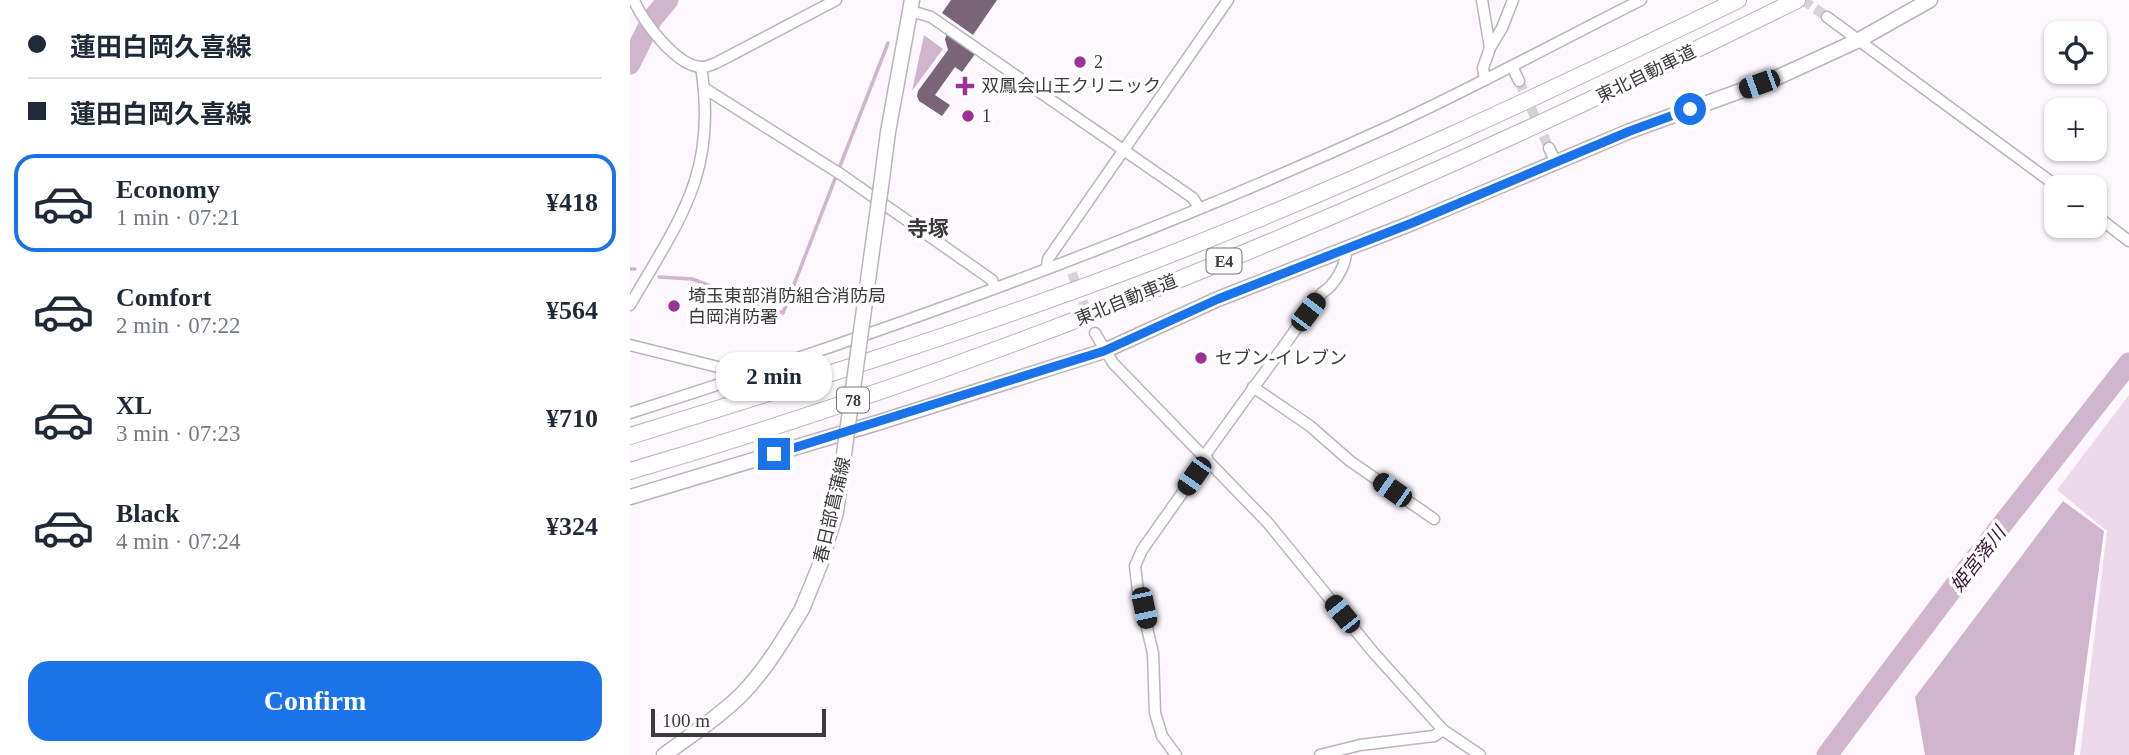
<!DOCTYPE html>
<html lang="en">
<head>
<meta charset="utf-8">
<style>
	:root { --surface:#fff; --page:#f6f6f7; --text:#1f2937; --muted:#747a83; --line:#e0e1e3; --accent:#1a73e8 }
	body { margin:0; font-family:"Times New Roman","Noto Sans JP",serif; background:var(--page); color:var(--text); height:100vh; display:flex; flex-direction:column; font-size:26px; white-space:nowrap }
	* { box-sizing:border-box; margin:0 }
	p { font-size:23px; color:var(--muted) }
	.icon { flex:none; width:38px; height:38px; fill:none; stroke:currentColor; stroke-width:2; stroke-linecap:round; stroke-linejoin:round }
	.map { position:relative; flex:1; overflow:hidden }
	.details { display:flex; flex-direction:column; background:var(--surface); width:630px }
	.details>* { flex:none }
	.hud { display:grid; align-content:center; height:154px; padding:0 28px; background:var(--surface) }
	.buttons { position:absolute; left:1414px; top:21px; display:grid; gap:14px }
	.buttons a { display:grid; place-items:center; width:63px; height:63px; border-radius:14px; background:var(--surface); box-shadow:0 2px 5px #0004; font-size:35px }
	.scale { position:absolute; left:21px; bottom:18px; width:175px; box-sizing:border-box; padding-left:7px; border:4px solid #3c3a3c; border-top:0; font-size:19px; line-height:24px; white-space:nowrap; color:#3c3a3c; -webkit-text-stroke:5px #fff; paint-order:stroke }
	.end { position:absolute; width:32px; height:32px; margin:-16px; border:9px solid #1a73e8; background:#fff; box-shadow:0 0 0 4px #fff }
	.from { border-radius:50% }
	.bubble { position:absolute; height:49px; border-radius:21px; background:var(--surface); box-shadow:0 2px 5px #0004; font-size:23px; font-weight:700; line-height:49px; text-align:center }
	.car { position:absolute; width:21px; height:42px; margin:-21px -10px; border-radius:9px; box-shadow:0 0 5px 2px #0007; background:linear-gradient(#222 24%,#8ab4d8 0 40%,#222 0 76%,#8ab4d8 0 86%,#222 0) }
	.hud b { display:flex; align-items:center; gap:24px; height:66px; font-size:26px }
	.hud b+b { border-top:2px solid var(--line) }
	.hud i { width:18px; height:18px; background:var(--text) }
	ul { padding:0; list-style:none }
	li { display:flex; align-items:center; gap:21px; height:98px; margin:0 14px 10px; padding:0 14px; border:4px solid transparent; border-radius:21px }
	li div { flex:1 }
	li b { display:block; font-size:26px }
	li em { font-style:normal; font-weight:700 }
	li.selected { border-color:var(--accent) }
	li>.icon { width:63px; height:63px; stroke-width:1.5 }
	.cta { display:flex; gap:14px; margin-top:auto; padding:14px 28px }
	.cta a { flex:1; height:80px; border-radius:21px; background:var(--accent); color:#fff; font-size:28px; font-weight:700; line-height:80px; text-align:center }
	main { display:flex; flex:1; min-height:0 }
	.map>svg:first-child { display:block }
	.green { fill:#ecd9ea }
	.water { fill:#cfb6cc }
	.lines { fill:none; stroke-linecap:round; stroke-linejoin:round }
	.stream { stroke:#cfb6cc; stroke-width:3.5 }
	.river { stroke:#cfb6cc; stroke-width:21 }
	.building { fill:#7a6478 }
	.minor-tunnel { stroke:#d6d2d6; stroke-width:10; stroke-dasharray:10 5; stroke-linecap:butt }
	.minor-casing { stroke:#bab5ba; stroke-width:13 }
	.major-casing { stroke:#bab5ba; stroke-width:17 }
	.highway-casing { stroke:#bab5ba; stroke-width:18 }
	.minor { stroke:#fff; stroke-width:10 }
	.major { stroke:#fff; stroke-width:14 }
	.highway { stroke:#fff; stroke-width:16 }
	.major-bridge-casing { stroke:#bab5ba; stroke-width:17; stroke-linecap:butt }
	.major-bridge { stroke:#fff; stroke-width:14 }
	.route { stroke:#1a73e8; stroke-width:9 }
	.poi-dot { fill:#9b3397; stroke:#fff; stroke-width:2.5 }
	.labels { text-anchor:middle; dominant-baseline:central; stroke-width:7; stroke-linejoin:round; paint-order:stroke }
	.shield { fill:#fff; stroke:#767576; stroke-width:2 }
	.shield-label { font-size:16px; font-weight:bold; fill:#3c3a3c }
	.poi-label { font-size:18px; fill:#3c3a3c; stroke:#fff; text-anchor:start }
	.street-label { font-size:18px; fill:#3c3a3c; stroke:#fff }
	.water-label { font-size:19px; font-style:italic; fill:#3c1a3a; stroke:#fff }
	.quarter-label { font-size:21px; font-weight:bold; fill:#3c3a3c; stroke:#fff }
</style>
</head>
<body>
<main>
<section class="details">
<div class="hud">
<b><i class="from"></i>蓮田白岡久喜線</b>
<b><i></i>蓮田白岡久喜線</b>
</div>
<ul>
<li class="selected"><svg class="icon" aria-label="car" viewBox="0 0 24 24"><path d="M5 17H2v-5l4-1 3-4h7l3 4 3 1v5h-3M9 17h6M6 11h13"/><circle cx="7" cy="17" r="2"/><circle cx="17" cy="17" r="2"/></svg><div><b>Economy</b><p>1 min · 07:21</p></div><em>¥418</em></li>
<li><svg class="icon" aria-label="car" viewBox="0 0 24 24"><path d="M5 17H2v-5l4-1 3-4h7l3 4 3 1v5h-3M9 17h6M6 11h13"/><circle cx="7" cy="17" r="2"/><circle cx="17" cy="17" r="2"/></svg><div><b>Comfort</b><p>2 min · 07:22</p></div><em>¥564</em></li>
<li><svg class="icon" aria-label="car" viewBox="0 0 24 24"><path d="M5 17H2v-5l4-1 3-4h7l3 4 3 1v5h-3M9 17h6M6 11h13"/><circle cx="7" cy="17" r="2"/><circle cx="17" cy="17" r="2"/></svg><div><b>XL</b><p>3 min · 07:23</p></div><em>¥710</em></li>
<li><svg class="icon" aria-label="car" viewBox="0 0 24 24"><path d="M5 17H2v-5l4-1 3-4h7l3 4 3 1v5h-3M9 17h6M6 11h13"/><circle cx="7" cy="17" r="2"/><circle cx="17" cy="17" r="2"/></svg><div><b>Black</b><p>4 min · 07:24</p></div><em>¥324</em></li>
</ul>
<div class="cta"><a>Confirm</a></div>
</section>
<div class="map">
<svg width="1499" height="755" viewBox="0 0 1499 755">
	<rect width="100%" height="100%" fill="#fdf8fd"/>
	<polygon class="green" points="1499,395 1499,755 1450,755 1477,531 1427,490"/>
	<g class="water">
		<polygon points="294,35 313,49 282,91"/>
		<polygon points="1433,501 1474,531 1444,755 1295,755 1285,697"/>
	</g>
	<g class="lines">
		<g class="stream">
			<polyline points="210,166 258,43"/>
			<polyline points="0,269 5,269"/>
			<polyline points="29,277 62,279 153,313 205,179"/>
		</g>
		<g class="river">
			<polyline points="0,64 22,19 38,0"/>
			<polyline points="1197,755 1345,559 1499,363"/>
		</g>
	</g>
	<g class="building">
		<polygon points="321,0 367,0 343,35 312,13"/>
		<polygon points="317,34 345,54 332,72 325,67 305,95 320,105 312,116 289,101 287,96 288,91 318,50 315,39"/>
	</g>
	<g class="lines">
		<g class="minor-tunnel">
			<polyline points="1173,0 1197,17"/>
			<polyline points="889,81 919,148"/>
			<polyline points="442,273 465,333"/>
		</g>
		<g class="minor-casing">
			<g id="minor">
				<path d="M4,0C12,21 47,67 72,67C78,67 83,64 88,62L206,0"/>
				<polyline points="852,0 860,48"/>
				<polyline points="281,11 301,17 563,198 569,208"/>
				<polyline points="1197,17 1428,187"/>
				<polyline points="882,66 889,81"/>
				<polyline points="855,80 853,68 860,48 872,28 883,0"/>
				<polyline points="74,88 212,175 362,280 365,288"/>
				<polyline points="919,148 926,163"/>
				<polyline points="1465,215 1499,241"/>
				<polyline points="417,268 418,259 598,0"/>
				<path d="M0,305C50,219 88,172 71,67"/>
				<polyline points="465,333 483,363 638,523 743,652 813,730 850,755"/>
				<polyline points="0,345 108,372 110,378"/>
				<polyline points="623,387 680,426 720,461 804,519"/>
				<path d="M0,413C258,331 514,239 760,126C845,87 927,42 1011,0"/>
				<path d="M575,455L692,293C705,285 717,264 716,249"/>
				<polyline points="546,755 532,736 525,713 523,653 508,591 505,566 512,550 577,458"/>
				<polyline points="690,755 730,745 804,736 813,730"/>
			</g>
		</g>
		<g class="major-casing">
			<g id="major">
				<polyline points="251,186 258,132 282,0"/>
				<polyline points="0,497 250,422 474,351 588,299 782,223 1000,131 1146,78 1229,40 1300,0"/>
				<path d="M34,755C61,735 89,717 112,694C136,669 154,639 172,609"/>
			</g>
		</g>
		<g class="highway-casing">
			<g id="highway">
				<path d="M0,436C176,382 351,327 523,261C723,184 916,93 1108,0"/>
				<path d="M0,471C403,353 791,187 1167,0"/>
			</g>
		</g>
		<use href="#minor" class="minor"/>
		<use href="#major" class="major"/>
		<use href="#highway" class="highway"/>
		<g class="major-bridge-casing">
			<polyline id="major-bridge" points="172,609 190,565 206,512 251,186"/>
		</g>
		<use href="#major-bridge" class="major-bridge"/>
	</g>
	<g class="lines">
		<polyline class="route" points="144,454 474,351 588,299 782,223 1000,131 1060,109"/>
	</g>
	<g class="poi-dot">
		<circle cx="450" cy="62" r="7"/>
		<path d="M331.5 75.5h7v7h7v7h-7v7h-7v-7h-7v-7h7z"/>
		<circle cx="338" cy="116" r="7"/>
		<circle cx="44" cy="306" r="7"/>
		<circle cx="571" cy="358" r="7"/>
	</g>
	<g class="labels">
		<g class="shield">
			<rect x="576.5" y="248.5" width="35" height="25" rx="5"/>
			<rect x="207" y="387.5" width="32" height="25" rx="5"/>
		</g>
		<g class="shield-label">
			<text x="594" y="261">E4</text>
			<text x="223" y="400">78</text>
		</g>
		<g class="poi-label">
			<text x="464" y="62">2</text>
			<text x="351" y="86">双鳳会山王クリニック</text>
			<text x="352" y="116">1</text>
			<text x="58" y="296">埼玉東部消防組合消防局<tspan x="58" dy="21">白岡消防署</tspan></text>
			<text x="585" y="358">セブン-イレブン</text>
		</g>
		<g class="street-label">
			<text transform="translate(1016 74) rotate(-26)">東北自動車道</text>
			<text transform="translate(496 300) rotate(-22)">東北自動車道</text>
			<text transform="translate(202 510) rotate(-77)">春日部菖蒲線</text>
		</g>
		<g class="water-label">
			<text transform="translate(1348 559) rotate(-52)">姫宮落川</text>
		</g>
		<g class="quarter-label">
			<text x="298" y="229">寺塚</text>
		</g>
	</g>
</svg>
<div class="buttons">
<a><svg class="icon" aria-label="locate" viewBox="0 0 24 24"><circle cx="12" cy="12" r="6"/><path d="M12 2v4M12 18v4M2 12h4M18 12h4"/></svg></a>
<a>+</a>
<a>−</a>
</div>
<div class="scale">100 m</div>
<i class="end from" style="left:1060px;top:109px"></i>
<i class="end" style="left:144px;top:454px"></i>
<div class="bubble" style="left:86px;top:352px;width:116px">2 min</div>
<i class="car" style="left:1129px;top:84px;rotate:250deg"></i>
<i class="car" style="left:678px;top:312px;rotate:37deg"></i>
<i class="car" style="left:564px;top:476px;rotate:215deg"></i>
<i class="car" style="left:762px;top:490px;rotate:305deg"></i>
<i class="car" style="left:514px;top:608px;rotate:168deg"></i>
<i class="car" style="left:712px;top:614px;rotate:321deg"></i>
</div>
</main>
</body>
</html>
